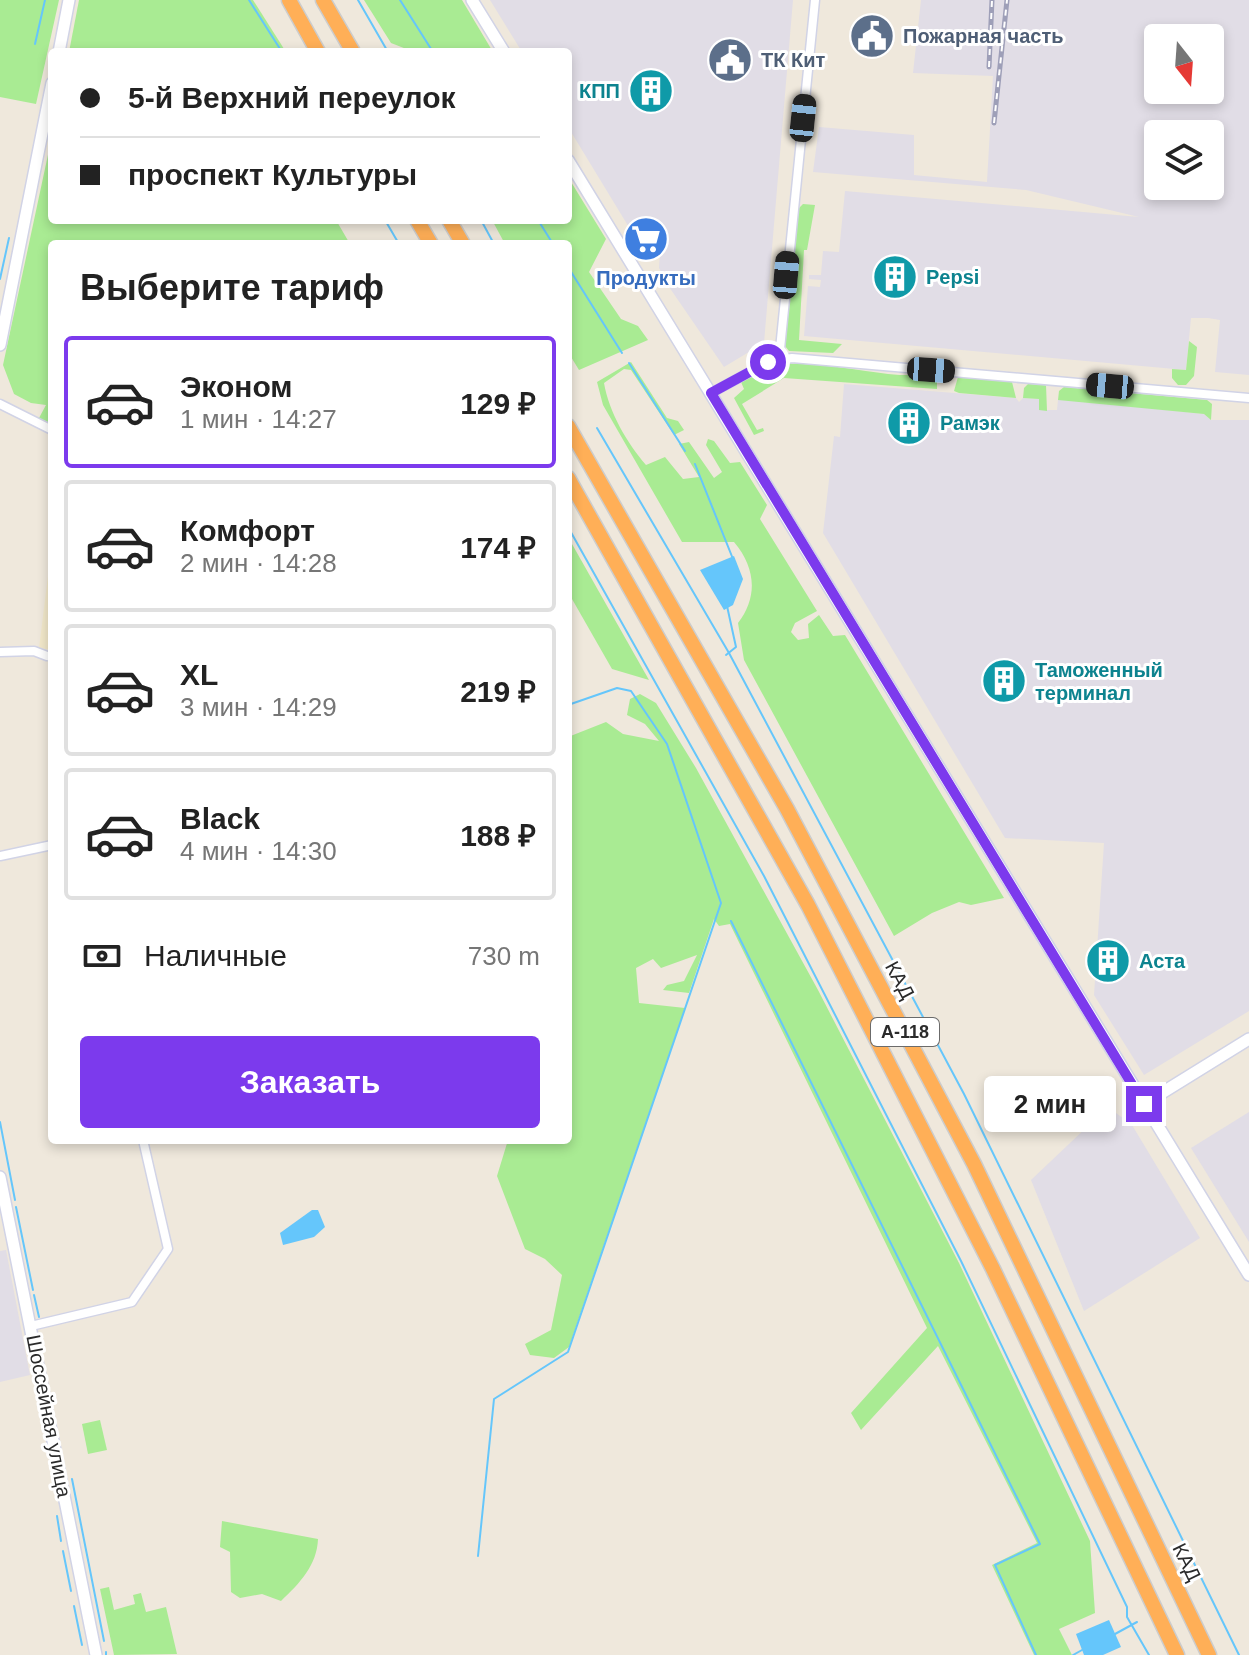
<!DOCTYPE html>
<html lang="ru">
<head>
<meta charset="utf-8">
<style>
	:root { --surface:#fff; --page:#f2f2f2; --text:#222; --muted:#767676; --line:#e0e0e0; --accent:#7c3aed }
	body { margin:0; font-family:Arial,sans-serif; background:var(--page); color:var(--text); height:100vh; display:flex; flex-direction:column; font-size:30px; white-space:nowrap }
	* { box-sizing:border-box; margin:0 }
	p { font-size:26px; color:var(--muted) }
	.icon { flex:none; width:44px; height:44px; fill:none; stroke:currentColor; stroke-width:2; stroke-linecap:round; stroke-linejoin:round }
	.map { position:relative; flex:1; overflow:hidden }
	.sheet { position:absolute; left:48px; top:240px; width:524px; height:904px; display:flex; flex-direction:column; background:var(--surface); border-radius:8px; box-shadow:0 4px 12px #0003 }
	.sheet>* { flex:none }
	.top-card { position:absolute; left:48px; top:48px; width:524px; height:176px; border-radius:8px; box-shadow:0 4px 12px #0003; display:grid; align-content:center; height:176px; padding:0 32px; background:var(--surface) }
	.needle { width:52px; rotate:163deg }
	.buttons { position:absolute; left:1144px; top:24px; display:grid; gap:16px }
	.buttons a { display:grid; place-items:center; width:80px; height:80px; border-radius:8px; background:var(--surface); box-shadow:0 4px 12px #0003; font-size:40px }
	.end { position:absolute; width:36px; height:36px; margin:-18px; border:10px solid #7c3aed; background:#fff; box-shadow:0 0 0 4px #fff }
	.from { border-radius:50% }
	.bubble { position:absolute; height:56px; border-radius:8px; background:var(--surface); box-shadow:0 4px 12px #0003; font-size:26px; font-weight:600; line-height:56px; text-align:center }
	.car { position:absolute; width:24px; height:48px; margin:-24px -12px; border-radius:10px; box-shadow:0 0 6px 2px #0007; background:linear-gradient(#222 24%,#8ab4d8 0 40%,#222 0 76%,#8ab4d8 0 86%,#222 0) }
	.top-card b { display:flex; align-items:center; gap:28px; height:76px; font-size:30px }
	.top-card b+b { border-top:2px solid var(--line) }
	.top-card i { width:20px; height:20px; background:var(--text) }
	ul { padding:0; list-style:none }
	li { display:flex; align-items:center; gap:24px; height:132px; margin:0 16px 12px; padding:0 16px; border:4px solid var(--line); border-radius:8px }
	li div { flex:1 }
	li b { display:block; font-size:30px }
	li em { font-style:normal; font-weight:600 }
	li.active { border-color:var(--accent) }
	li>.icon { width:72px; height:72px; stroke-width:1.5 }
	h2 { padding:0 32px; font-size:36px; line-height:96px }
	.pay { display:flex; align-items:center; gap:20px; height:88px; padding:0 32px; font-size:30px }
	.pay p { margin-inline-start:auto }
	.cta { display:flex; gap:16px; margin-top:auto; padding:16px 32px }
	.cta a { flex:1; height:92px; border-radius:8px; background:var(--accent); color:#fff; font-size:32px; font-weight:600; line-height:92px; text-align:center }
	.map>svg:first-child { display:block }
	.industrial { fill:#e1dde6; fill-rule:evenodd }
	.education { fill:#f2e8ca }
	.green { fill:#a9eb93 }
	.water { fill:#65c6fb }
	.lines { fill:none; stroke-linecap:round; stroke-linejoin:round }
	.stream { stroke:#65c6fb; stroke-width:2 }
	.street-casing { stroke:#d1d3e6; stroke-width:11 }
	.secondary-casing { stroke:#d1d3e6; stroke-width:14 }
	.highway-casing { stroke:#ccc; stroke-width:17 }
	.street { stroke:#fff; stroke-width:8 }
	.secondary { stroke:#fff; stroke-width:11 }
	.highway { stroke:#ffaf57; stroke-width:14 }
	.rail-casing { stroke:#9e9fb8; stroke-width:5 }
	.rail { stroke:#fff; stroke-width:2; stroke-dasharray:6; stroke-linecap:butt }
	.route { stroke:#7c3aed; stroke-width:10 }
	.labels { text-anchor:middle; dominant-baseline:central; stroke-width:6; stroke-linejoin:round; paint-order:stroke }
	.shield { fill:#fff; stroke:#6b6b6b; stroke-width:2 }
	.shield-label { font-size:18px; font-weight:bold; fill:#2b2b2b }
	.service-label { font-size:20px; font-weight:bold; fill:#4e5e75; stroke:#fff; text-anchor:start }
	.culture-label { font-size:20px; font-weight:bold; fill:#0d838f; stroke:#fff; text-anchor:start }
	.shop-label { font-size:20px; font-weight:bold; fill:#366cbe; stroke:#fff }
	.street-label { font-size:20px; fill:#2b2b2b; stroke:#fff }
</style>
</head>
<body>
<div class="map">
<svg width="1249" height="1655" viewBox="0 0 1249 1655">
	<rect width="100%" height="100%" fill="#efe8dc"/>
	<g class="industrial">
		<polygon points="490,0 793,0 764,343 724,367 667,284 659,268 660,252 644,252 568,127 568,52 522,52"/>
		<path d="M921,0H1249V375L1215,372L1220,320L1208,318H1191L1186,370L804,336L808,286L820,287L821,280L809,279V275H821L823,251L839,252L845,191L1139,217L1026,190L813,172L819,127L914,135V175L987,182L993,76L913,73ZM1158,38H1210V90H1158ZM1158,134H1210V186H1158Z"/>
		<polygon points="844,384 1016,398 1019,402 1023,398 1040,399 1039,410 1057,410 1058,400 1064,399 1204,414 1211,420 1249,420 1249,1011 1144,1075 1094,995 1104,843 1005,838 823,533 834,436 840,437"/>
		<polygon points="1108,1107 1132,1125 1200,1238 1084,1311 1031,1180"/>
		<polygon points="1249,1112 1249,1242 1191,1148"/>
		<polygon points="6,1250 30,1375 0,1382 0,1251"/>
	</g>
	<polygon class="education" points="52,544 52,650 39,648"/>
	<g class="green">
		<polygon points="0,0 59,0 36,104 0,97"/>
		<polygon points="79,0 253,0 286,52 69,52"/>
		<polygon points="364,0 462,0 493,52 414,52 391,43"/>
		<polygon points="52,136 52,220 336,220 350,244 52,244 52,424 39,418 46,405 31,403 14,394 3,365"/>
		<polygon points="568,177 606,239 589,272 621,319 638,326 648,340 579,370 568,352 568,244 505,244 492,220 568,220"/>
		<polygon points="803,204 815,205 807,250 804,250 799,340 842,344 833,353 789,351 785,346 796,211"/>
		<polygon points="1189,341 1197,347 1194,376 1186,385 1178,385 1172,378 1172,369 1186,370"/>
		<path d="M631,362L667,418L678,421L684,430L674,435L631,370L624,369L604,383C609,412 627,443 646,465L665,457L683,479L699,477L679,444L689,442L714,478L722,472L706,445L708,439L714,441L730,463L740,462L767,505L760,519L817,611L795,623L791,632L798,640L809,638L808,624L819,615L833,636L845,635L1004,898L971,905L959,902L932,913L894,936L744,660L738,623C758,597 756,568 734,542H682L603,405L597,382Z"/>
		<path d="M779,364C815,362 857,370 888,374C903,376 920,374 937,376V389L784,378L742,404L757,430L763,428L764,431L754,435L734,398L744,389L741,382Z"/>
		<polygon points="958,377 1012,382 1016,398 959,393 954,391"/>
		<polygon points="1028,384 1046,385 1047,411 1039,410 1039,399 1023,398 1024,388"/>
		<polygon points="1064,387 1207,400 1212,404 1211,420 1204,414 1058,400 1059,391"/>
		<polygon points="568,537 649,680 612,669 568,592"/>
		<polygon points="640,694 656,703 696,768 818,990 959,1263 1090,1541 1095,1613 1059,1629 1072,1655 1034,1655 992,1565 1037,1543 938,1346 861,1430 851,1413 927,1328 730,924 719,926 714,919 689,993 663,990 667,985 684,981 697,955 661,968 653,959 636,968 639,1003 685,1008 569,1347 554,1358 530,1355 525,1344 551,1330 562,1275 545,1259 525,1249 497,1176 508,1140 568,1140 568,737 606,722 623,734 659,741 645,724 627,715 630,699"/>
		<polygon points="100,1420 107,1450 88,1454 82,1424"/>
		<path d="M222,1521L318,1539C317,1565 300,1583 281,1601L262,1594L240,1598L231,1592L230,1552L220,1547Z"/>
		<polygon points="109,1587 114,1610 135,1604 133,1595 141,1593 146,1612 166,1607 177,1654 114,1655 100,1589"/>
	</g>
	<g class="water">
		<polygon points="734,556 743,579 733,605 724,610 700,570"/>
		<polygon points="312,1210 318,1210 325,1227 314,1237 283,1245 280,1233"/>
		<polygon points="1109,1620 1121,1647 1103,1655 1084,1655 1076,1634"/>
	</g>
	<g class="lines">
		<g class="stream">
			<polyline points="249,0 282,52"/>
			<polyline points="358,0 388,52"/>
			<polyline points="400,0 433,52"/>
			<polyline points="35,44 45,0"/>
			<polyline points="385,220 399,244"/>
			<polyline points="481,220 494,244"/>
			<polyline points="538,220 553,244"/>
			<polyline points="568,267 622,353"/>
			<polyline points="0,279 9,238"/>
			<polyline points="629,363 685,451"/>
			<polyline points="568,376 570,380"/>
			<polyline points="597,428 729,653 964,1094 1239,1655"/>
			<polyline points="695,464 733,559"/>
			<polyline points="568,527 764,876 961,1261 1127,1607 1127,1617 1149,1655"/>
			<polyline points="726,655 736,647 727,606"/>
			<polyline points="731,921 1040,1544 995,1565 1036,1655"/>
			<polyline points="0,1122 15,1200"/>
			<polyline points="16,1207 33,1290"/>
			<polyline points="34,1295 39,1317"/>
			<polyline points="72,1479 104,1641"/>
			<polyline points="57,1516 61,1541"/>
			<polyline points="63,1551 71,1591"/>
			<polyline points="478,1556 494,1399 568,1352 721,903 667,744 631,691 617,688 568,705"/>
			<polyline points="74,1606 82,1645"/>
			<polyline points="1115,1634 1137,1622"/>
			<polyline points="106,1652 106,1655"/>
			<polyline points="1073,1655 1082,1650"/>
		</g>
		<g class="street-casing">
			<g id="street">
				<polyline points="779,359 815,0"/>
				<polyline points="711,393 768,362 792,358 1249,398"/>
				<polyline points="0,404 52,430"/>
				<polyline points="0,652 34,651 47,656"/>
				<polyline points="0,856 52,845"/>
				<polyline points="31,1326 132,1302 168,1249 143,1140"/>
			</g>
		</g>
		<g class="secondary-casing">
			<g id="secondary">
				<polyline points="472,0 504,52"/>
				<polyline points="59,52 69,0"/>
				<polyline points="568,160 1249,1275"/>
				<polyline points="0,345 52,83"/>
				<polyline points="1144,1104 1249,1039"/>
				<polyline points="0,1177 96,1655"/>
			</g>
		</g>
		<g class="highway-casing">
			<g id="highway">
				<polyline points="289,0 318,52"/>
				<polyline points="323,0 353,52"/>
				<polyline points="417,220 431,244"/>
				<polyline points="449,220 463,244"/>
				<polyline points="568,426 787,809 974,1164 1209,1655"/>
				<polyline points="568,478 808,905 993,1269 1177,1655"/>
			</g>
		</g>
		<use href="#street" class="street"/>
		<use href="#secondary" class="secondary"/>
		<use href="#highway" class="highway"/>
		<g class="rail-casing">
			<g id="rail">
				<polyline points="989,67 992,0"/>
				<polyline points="994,123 1007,0"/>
			</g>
		</g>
		<use href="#rail" class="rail"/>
	</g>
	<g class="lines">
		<polyline class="route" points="768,362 711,393 1144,1104"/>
	</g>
	<defs>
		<g id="civic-disc" transform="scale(2.3)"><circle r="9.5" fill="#5c6f8a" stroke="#fff"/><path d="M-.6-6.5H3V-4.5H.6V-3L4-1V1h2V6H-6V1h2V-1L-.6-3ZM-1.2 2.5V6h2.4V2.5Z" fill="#fff"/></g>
		<g id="building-disc" transform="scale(2.3)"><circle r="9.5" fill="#0f9aa8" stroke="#fff"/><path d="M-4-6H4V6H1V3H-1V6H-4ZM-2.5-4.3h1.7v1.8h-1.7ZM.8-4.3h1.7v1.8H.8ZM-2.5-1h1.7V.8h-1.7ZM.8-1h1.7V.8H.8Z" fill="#fff"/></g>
		<g id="supermarket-disc" transform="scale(2.3)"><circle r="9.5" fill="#3f7fe0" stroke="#fff"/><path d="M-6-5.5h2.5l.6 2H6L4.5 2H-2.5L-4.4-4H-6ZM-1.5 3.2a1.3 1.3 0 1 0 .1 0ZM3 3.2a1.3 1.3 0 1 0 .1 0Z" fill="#fff"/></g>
	</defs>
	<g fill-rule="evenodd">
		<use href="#civic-disc" x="872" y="36"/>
		<use href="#civic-disc" x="730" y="60"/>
		<use href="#building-disc" x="651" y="91"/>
		<use href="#supermarket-disc" x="646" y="239"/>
		<use href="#building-disc" x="895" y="277"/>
		<use href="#building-disc" x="909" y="423"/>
		<use href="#building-disc" x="1004" y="681"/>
		<use href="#building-disc" x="1108" y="961"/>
	</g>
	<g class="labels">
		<rect class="shield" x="871" y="1018" width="68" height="28" rx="6"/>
		<g class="shield-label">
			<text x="905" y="1032">А-118</text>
		</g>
		<g class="service-label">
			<text x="903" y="36">Пожарная часть</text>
			<text x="761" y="60">ТК Кит</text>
		</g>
		<g class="culture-label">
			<text x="620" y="91" text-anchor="end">КПП</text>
			<text x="926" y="277">Pepsi</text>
			<text x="940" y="423">Рамэк</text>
			<text x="1035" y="670">Таможенный<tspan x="1035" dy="23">терминал</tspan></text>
			<text x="1139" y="961">Аста</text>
		</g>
		<g class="shop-label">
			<text x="646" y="278">Продукты</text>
		</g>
		<g class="street-label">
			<text transform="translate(900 980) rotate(62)">КАД</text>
			<text transform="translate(49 1416) rotate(79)">Шоссейная улица</text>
			<text transform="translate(1187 1562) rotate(64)">КАД</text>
		</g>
	</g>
</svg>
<div class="buttons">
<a><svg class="needle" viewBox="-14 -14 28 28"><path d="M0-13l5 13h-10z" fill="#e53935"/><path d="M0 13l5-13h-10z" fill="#767676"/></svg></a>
<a><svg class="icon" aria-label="layers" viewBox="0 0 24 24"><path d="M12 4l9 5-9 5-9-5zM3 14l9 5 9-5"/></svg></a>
</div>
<i class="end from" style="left:768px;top:362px"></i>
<i class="end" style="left:1144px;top:1104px"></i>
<div class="bubble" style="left:984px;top:1076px;width:132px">2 мин</div>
<i class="car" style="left:803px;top:118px;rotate:6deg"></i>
<i class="car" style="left:786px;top:275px;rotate:5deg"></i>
<i class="car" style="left:931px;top:370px;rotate:94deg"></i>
<i class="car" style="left:1110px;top:386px;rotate:275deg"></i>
<div class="top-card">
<b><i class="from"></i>5-й Верхний переулок</b>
<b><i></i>проспект Культуры</b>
</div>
<section class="sheet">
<h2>Выберите тариф</h2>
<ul>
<li class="active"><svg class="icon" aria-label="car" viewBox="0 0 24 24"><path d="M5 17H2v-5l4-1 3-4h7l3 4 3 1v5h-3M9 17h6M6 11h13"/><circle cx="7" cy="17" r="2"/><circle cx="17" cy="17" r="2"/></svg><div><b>Эконом</b><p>1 мин · 14:27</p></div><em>129 ₽</em></li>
<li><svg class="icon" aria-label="car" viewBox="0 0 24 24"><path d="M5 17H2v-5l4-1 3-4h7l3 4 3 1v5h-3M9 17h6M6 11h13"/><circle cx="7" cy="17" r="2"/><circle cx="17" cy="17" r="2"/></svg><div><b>Комфорт</b><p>2 мин · 14:28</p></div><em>174 ₽</em></li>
<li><svg class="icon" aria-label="car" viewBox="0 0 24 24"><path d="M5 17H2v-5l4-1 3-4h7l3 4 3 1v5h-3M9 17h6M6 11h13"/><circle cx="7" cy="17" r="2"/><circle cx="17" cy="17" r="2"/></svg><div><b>XL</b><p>3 мин · 14:29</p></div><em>219 ₽</em></li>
<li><svg class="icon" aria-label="car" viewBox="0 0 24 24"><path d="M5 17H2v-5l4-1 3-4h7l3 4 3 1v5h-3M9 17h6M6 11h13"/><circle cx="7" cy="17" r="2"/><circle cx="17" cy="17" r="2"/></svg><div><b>Black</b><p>4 мин · 14:30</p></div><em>188 ₽</em></li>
</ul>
<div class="pay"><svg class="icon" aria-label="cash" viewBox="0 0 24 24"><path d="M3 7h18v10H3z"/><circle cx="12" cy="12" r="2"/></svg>Наличные<p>730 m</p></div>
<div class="cta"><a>Заказать</a></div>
</section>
</div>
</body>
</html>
